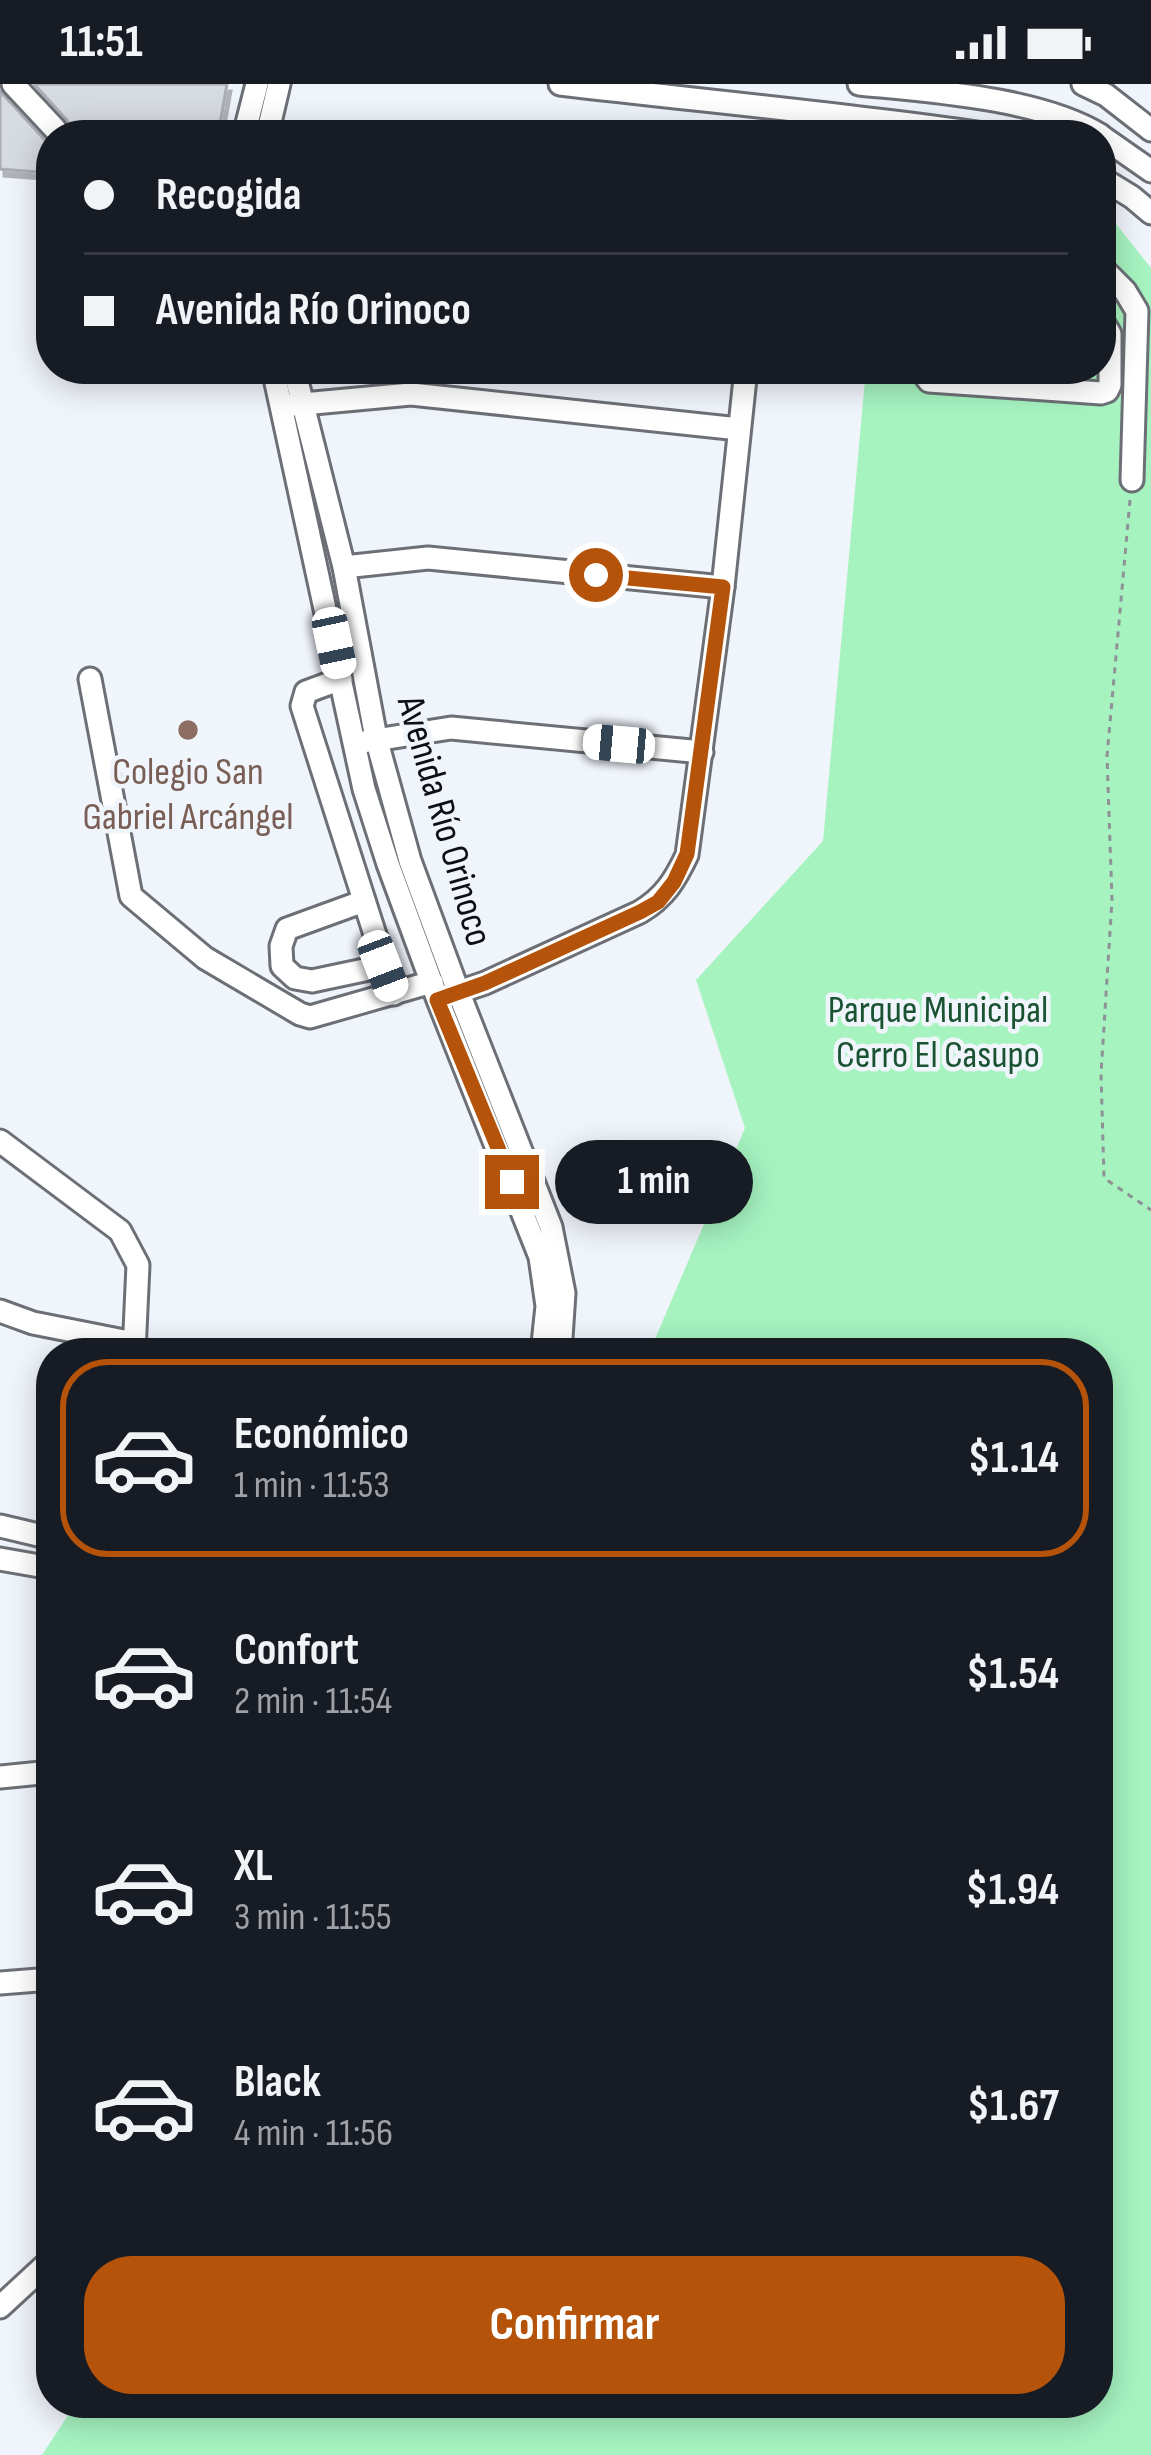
<!DOCTYPE html>
<html lang="es">
<head>
<meta charset="utf-8">
<style>
	:root { --surface:#171b24; --page:#20242c; --text:#f1f3f6; --muted:#9ea1a6; --line:#363941; --accent:#b45309 }
	body { margin:0; font-family:"Sofia Sans Condensed",sans-serif; background:var(--page); color:var(--text); height:100vh; display:flex; flex-direction:column; font-size:45px; white-space:nowrap }
	* { box-sizing:border-box; margin:0 }
	p { font-size:39px; color:var(--muted) }
	.icon { flex:none; width:66px; height:66px; fill:none; stroke:currentColor; stroke-width:2; stroke-linecap:round; stroke-linejoin:round }
	.map { position:relative; flex:1; overflow:hidden }
	.sheet { position:absolute; left:36px; top:1254px; width:1077px; height:1080px; display:flex; flex-direction:column; background:var(--surface); border-radius:48px; box-shadow:0 6px 30px #0003 }
	.sheet>* { flex:none }
	.banner { position:absolute; left:36px; top:36px; width:1080px; height:264px; border-radius:48px; box-shadow:0 6px 30px #0003; display:grid; align-content:center; height:264px; padding:0 48px; background:var(--surface) }
	.end { position:absolute; width:54px; height:54px; margin:-27px; border:15px solid #b45309; background:#fff; box-shadow:0 0 0 6px #fff }
	.from { border-radius:50% }
	.bubble { position:absolute; height:84px; border-radius:42px; background:var(--surface); box-shadow:0 6px 30px #0003; font-size:39px; font-weight:700; line-height:84px; text-align:center }
	.car { position:absolute; width:36px; height:72px; margin:-36px -18px; border-radius:15px; box-shadow:0 0 9px 3px #0007; background:linear-gradient(#fff 24%,#345 0 40%,#fff 0 76%,#345 0 86%,#fff 0) }
	.banner b { display:flex; align-items:center; gap:42px; height:114px; font-size:45px }
	.banner b+b { border-top:3px solid var(--line) }
	.banner i { width:30px; height:30px; background:var(--text) }
	ul { padding:21px 0 0; list-style:none }
	li { display:flex; align-items:center; gap:36px; height:198px; margin:0 24px 18px; padding:0 24px; border:6px solid transparent; border-radius:48px }
	li div { flex:1 }
	li b { display:block; font-size:45px }
	li em { font-style:normal; font-weight:700 }
	li.current { border-color:var(--accent) }
	li>.icon { width:108px; height:108px; stroke-width:1.5 }
	.cta { display:flex; gap:24px; margin-top:auto; padding:24px 48px }
	.cta a { flex:1; height:138px; border-radius:48px; background:var(--accent); color:#fff; font-size:48px; font-weight:700; line-height:138px; text-align:center }
	.status { display:flex; justify-content:space-between; align-items:center; height:84px; padding:0 60px; background:var(--surface); direction:ltr }
	.status svg { height:33px; fill:currentColor }
	.map>svg:first-child { display:block }
	.green { fill:#a6f3c0 }
	.building { fill:#d6dae1; stroke:#a9adb3; stroke-width:3; filter:url(#shadow) }
	.lines { fill:none; stroke-linecap:round; stroke-linejoin:round }
	.minor-casing { stroke:#6c7076; stroke-width:27 }
	.path { stroke:#8e9196; stroke-width:3; stroke-dasharray:6 6; stroke-linecap:butt }
	.minor { stroke:#fff; stroke-width:21 }
	.route { stroke:#b45309; stroke-width:15 }
	.education-dot { fill:#8d6e63; stroke:#f0f4fb; stroke-width:4.5 }
	.labels { text-anchor:middle; dominant-baseline:central; stroke-width:9; stroke-linejoin:round; paint-order:stroke }
	.education-label { font-size:39px; fill:#785e54; stroke:#f0f4fb }
	.street-label { font-size:39px; fill:#0e0f12; stroke:#f0f4fb }
	.park-label { font-size:39px; fill:#1a5332; stroke:#f0f4fb }
</style>
</head>
<body>
<div class="status"><b>11:51</b><svg viewBox="0 0 49 12"><path d="M0 12V9h3v3zM5 12V6h3v6zM10 12V3h3v9zM15 12V0h3v12zM26 1h20v11H26zM47 4h2v5h-2z"/></svg></div>
<div class="map">
<svg width="1151" height="2371" viewBox="0 0 1151 2371">
	<defs>
		<filter id="shadow"><feDropShadow dx="4" dy="7" stdDeviation="0" flood-color="#0004"/></filter>
	</defs>
	<rect width="100%" height="100%" fill="#f0f4fb"/>
	<polygon class="green" points="1101,121 1151,184 1151,2371 42,2371 76,2319 1098,2319 1098,1269 649,1269 745,1044 696,896 823,757 866,285 1101,285"/>
	<g class="building">
		<polygon points="34,0 227,0 218,51 69,51 70,43 67,36"/>
		<polygon points="0,7 44,55 51,59 51,89 0,85"/>
	</g>
	<g class="lines">
		<g class="minor-casing">
			<g id="minor">
				<polyline points="13,0 55,45"/>
				<path d="M560,0C704,17 848,30 992,51"/>
				<path d="M859,0C929,7 1040,14 1100,51"/>
				<polyline points="1083,0 1106,11 1151,46"/>
				<polyline points="244,51 257,0"/>
				<polyline points="267,51 279,0"/>
				<polyline points="1101,52 1151,87"/>
				<polyline points="1101,94 1132,113 1151,129"/>
				<polyline points="1101,183 1125,207 1137,227 1132,396"/>
				<polyline points="273,285 364,705 388,780 438,916 540,1173 547,1222 542,1269"/>
				<polyline points="294,285 344,483 376,654 410,777 458,907 551,1143 564,1209 560,1269"/>
				<polyline points="920,285 929,297 1101,309 1107,307 1110,301 1110,250 1101,235"/>
				<polyline points="292,321 411,310 739,345"/>
				<polyline points="344,483 428,474 723,503"/>
				<polyline points="90,595 131,812 205,874 300,930 310,933 432,898"/>
				<polyline points="341,595 306,608 302,622 394,910"/>
				<polyline points="363,658 451,644 702,668"/>
				<polyline points="364,817 287,845 281,862 282,882 295,894 312,897 383,882"/>
				<path d="M444,913L485,899L640,828C665,813 675,796 687,771L723,503L746,285"/>
				<polyline points="0,1057 120,1147 138,1181 134,1269"/>
				<polyline points="0,1227 33,1239 134,1259"/>
				<polyline points="0,1442 51,1454"/>
				<polyline points="0,1475 51,1484"/>
				<polyline points="0,1693 51,1688"/>
				<polyline points="0,1899 51,1895"/>
				<polyline points="0,2223 51,2176"/>
			</g>
		</g>
		<polyline class="path" points="1130,416 1107,672 1112,816 1101,990 1104,1094 1151,1126"/>
		<use href="#minor" class="minor"/>
	</g>
	<g class="lines">
		<polyline class="route" points="512,1098 437,916 485,899 640,828 658,818 674,798 687,770 723,503 596,491"/>
	</g>
	<circle class="education-dot" cx="188" cy="646" r="12"/>
	<g class="labels">
		<g class="education-label">
			<text x="188" y="688">Colegio San<tspan x="188" dy="45">Gabriel Arcángel</tspan></text>
		</g>
		<g class="street-label">
			<text transform="translate(444 737) rotate(74)">Avenida Río Orinoco</text>
		</g>
		<g class="park-label">
			<text x="938" y="926">Parque Municipal<tspan x="938" dy="45">Cerro El Casupo</tspan></text>
		</g>
	</g>
</svg>
<i class="end from" style="left:596px;top:491px"></i>
<i class="end" style="left:512px;top:1098px"></i>
<div class="bubble" style="left:555px;top:1056px;width:198px">1 min</div>
<i class="car" style="left:334px;top:559px;rotate:168deg"></i>
<i class="car" style="left:619px;top:660px;rotate:275deg"></i>
<i class="car" style="left:383px;top:882px;rotate:159deg"></i>
<div class="banner">
<b><i class="from"></i>Recogida</b>
<b><i></i>Avenida Río Orinoco</b>
</div>
<section class="sheet">
<ul>
<li class="current"><svg class="icon" aria-label="car" viewBox="0 0 24 24"><path d="M5 17H2v-5l4-1 3-4h7l3 4 3 1v5h-3M9 17h6M6 11h13"/><circle cx="7" cy="17" r="2"/><circle cx="17" cy="17" r="2"/></svg><div><b>Económico</b><p>1 min · 11:53</p></div><em>$1.14</em></li>
<li><svg class="icon" aria-label="car" viewBox="0 0 24 24"><path d="M5 17H2v-5l4-1 3-4h7l3 4 3 1v5h-3M9 17h6M6 11h13"/><circle cx="7" cy="17" r="2"/><circle cx="17" cy="17" r="2"/></svg><div><b>Confort</b><p>2 min · 11:54</p></div><em>$1.54</em></li>
<li><svg class="icon" aria-label="car" viewBox="0 0 24 24"><path d="M5 17H2v-5l4-1 3-4h7l3 4 3 1v5h-3M9 17h6M6 11h13"/><circle cx="7" cy="17" r="2"/><circle cx="17" cy="17" r="2"/></svg><div><b>XL</b><p>3 min · 11:55</p></div><em>$1.94</em></li>
<li><svg class="icon" aria-label="car" viewBox="0 0 24 24"><path d="M5 17H2v-5l4-1 3-4h7l3 4 3 1v5h-3M9 17h6M6 11h13"/><circle cx="7" cy="17" r="2"/><circle cx="17" cy="17" r="2"/></svg><div><b>Black</b><p>4 min · 11:56</p></div><em>$1.67</em></li>
</ul>
<div class="cta"><a>Confirmar</a></div>
</section>
</div>
</body>
</html>
